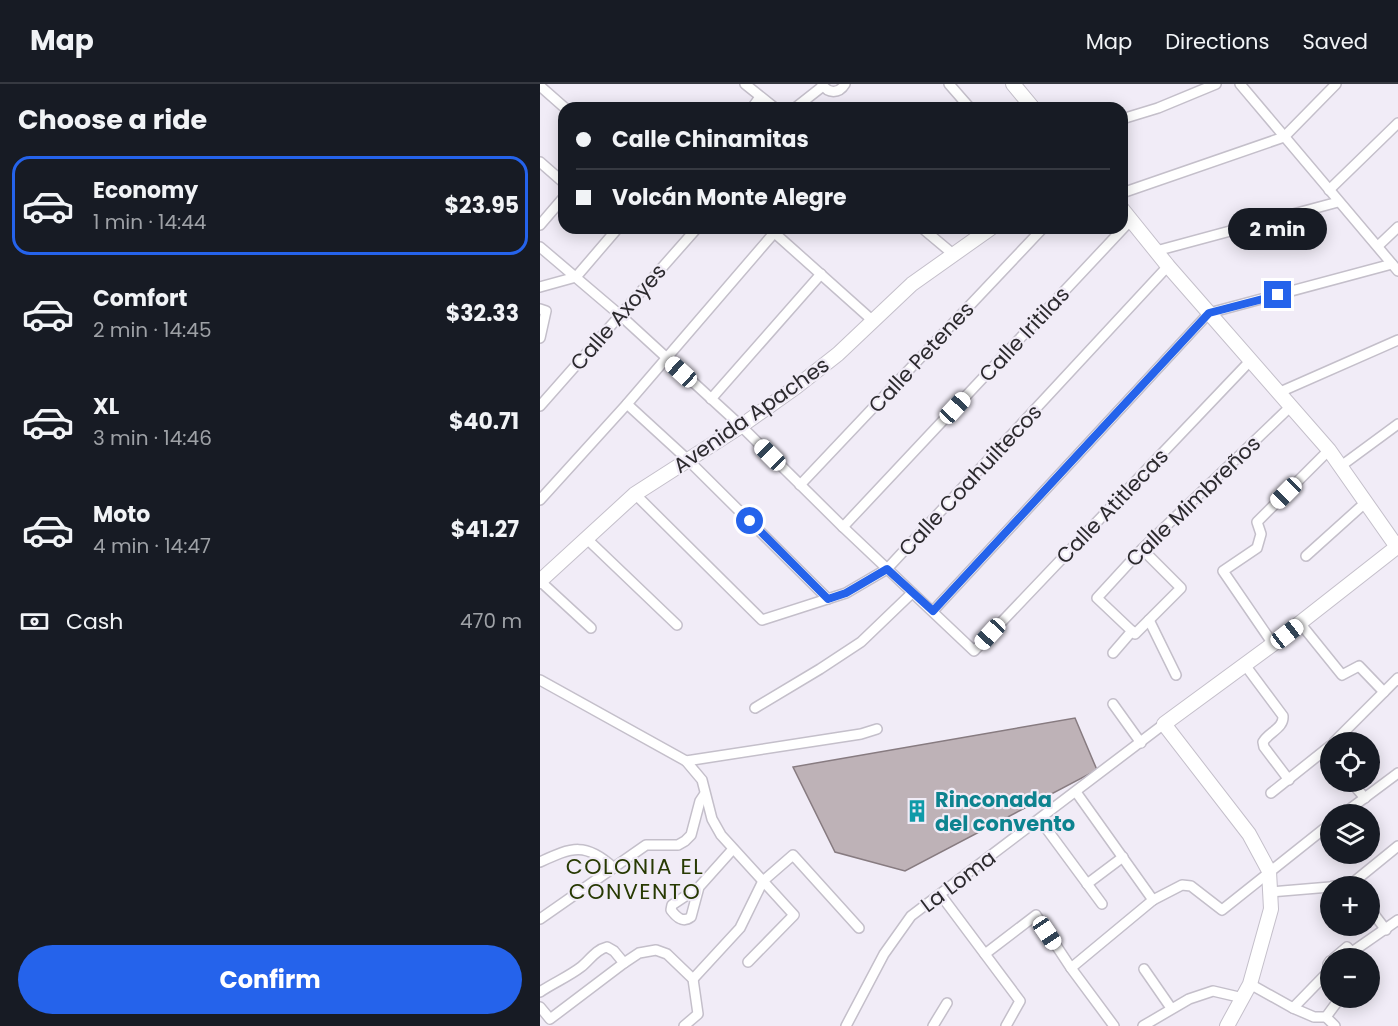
<!DOCTYPE html>
<html lang="en">
<head>
<meta charset="utf-8">
<style>
	:root { --surface:#171b24; --page:#20242c; --text:#f1f3f6; --muted:#9ea1a6; --line:#363941; --accent:#2563eb }
	body { margin:0; font-family:Poppins,sans-serif; background:var(--page); color:var(--text); height:100vh; display:flex; flex-direction:column; font-size:22px; white-space:nowrap }
	* { box-sizing:border-box; margin:0 }
	p { font-size:20px; color:var(--muted) }
	.icon { flex:none; width:33px; height:33px; fill:none; stroke:currentColor; stroke-width:2; stroke-linecap:round; stroke-linejoin:round }
	.map { position:relative; flex:1; overflow:hidden }
	.panel { display:flex; flex-direction:column; background:var(--surface); width:540px }
	.panel>* { flex:none }
	.top-card { position:absolute; left:18px; top:18px; width:570px; height:132px; border-radius:18px; box-shadow:0 3px 15px #0003; display:grid; align-content:center; height:132px; padding:0 18px; background:var(--surface) }
	.controls { position:absolute; left:780px; top:648px; display:grid; gap:12px }
	.controls a { display:grid; place-items:center; width:60px; height:60px; border-radius:50%; background:var(--surface); box-shadow:0 3px 15px #0003; font-size:30px }
	.end { position:absolute; width:27px; height:27px; margin:-14px; border:8px solid #2563eb; background:#fff; box-shadow:0 0 0 3px #fff }
	.from { border-radius:50% }
	.bubble { position:absolute; height:42px; border-radius:21px; background:var(--surface); box-shadow:0 3px 15px #0003; font-size:20px; font-weight:700; line-height:42px; text-align:center }
	.car { position:absolute; width:18px; height:36px; margin:-18px -9px; border-radius:8px; box-shadow:0 0 4px 2px #0007; background:linear-gradient(#fff 24%,#345 0 40%,#fff 0 76%,#345 0 86%,#fff 0) }
	.top-card b { display:flex; align-items:center; gap:21px; height:57px; font-size:22px }
	.top-card b+b { border-top:2px solid var(--line) }
	.top-card i { width:15px; height:15px; background:var(--text) }
	ul { padding:0; list-style:none }
	li { display:flex; align-items:center; gap:18px; height:99px; margin:0 12px 9px; padding:0 6px; border:3px solid transparent; border-radius:18px }
	li div { flex:1 }
	li b { display:block; font-size:22px }
	li em { font-style:normal; font-weight:700 }
	li.current { border-color:var(--accent) }
	li>.icon { width:54px; height:54px; stroke-width:1.5 }
	h2 { padding:0 18px; font-size:27px; line-height:72px }
	.pay { display:flex; align-items:center; gap:15px; height:66px; padding:0 18px; font-size:22px }
	.pay p { margin-inline-start:auto }
	.primary-button { display:flex; gap:12px; margin-top:auto; padding:12px 18px }
	.primary-button a { flex:1; height:69px; border-radius:36px; background:var(--accent); color:#fff; font-size:24px; font-weight:700; line-height:69px; text-align:center }
	header { display:flex; align-items:center; gap:36px; box-sizing:border-box; height:84px; padding:0 30px; background:var(--surface); border-bottom:2px solid var(--line) }
	header strong { font-size:28px }
	nav { display:flex; gap:33px; margin-inline-start:auto; font-size:21px }
	main { display:flex; flex:1; min-height:0 }
	.map>svg:first-child { display:block }
	.building { fill:#beb2b7; stroke:#877b80; stroke-width:1.5 }
	.lines { fill:none; stroke-linecap:round; stroke-linejoin:round }
	.street-casing { stroke:#c4bfca; stroke-width:12 }
	.secondary-casing { stroke:#c4bfca; stroke-width:16 }
	.street { stroke:#fff; stroke-width:9 }
	.secondary { stroke:#fff; stroke-width:14 }
	.route { stroke:#2563eb; stroke-width:8 }
	.labels { text-anchor:middle; dominant-baseline:central; stroke-width:4.5; stroke-linejoin:round; paint-order:stroke }
	.street-label { font-size:21px; fill:#2c2a2e; stroke:#f1ecf7 }
	.culture-label { font-size:21px; font-weight:bold; fill:#0d838f; stroke:#f1ecf7; text-anchor:start }
	.neighbourhood-label { font-size:22px; letter-spacing:1.5px; fill:#283a03; stroke:#f1ecf7 }
</style>
</head>
<body>
<header>
<strong>Map</strong>
<nav><a>Map</a><a>Directions</a><a>Saved</a></nav>
</header>
<main>
<section class="panel">
<h2>Choose a ride</h2>
<ul>
<li class="current"><svg class="icon" aria-label="car" viewBox="0 0 24 24"><path d="M5 17H2v-5l4-1 3-4h7l3 4 3 1v5h-3M9 17h6M6 11h13"/><circle cx="7" cy="17" r="2"/><circle cx="17" cy="17" r="2"/></svg><div><b>Economy</b><p>1 min · 14:44</p></div><em>$23.95</em></li>
<li><svg class="icon" aria-label="car" viewBox="0 0 24 24"><path d="M5 17H2v-5l4-1 3-4h7l3 4 3 1v5h-3M9 17h6M6 11h13"/><circle cx="7" cy="17" r="2"/><circle cx="17" cy="17" r="2"/></svg><div><b>Comfort</b><p>2 min · 14:45</p></div><em>$32.33</em></li>
<li><svg class="icon" aria-label="car" viewBox="0 0 24 24"><path d="M5 17H2v-5l4-1 3-4h7l3 4 3 1v5h-3M9 17h6M6 11h13"/><circle cx="7" cy="17" r="2"/><circle cx="17" cy="17" r="2"/></svg><div><b>XL</b><p>3 min · 14:46</p></div><em>$40.71</em></li>
<li><svg class="icon" aria-label="car" viewBox="0 0 24 24"><path d="M5 17H2v-5l4-1 3-4h7l3 4 3 1v5h-3M9 17h6M6 11h13"/><circle cx="7" cy="17" r="2"/><circle cx="17" cy="17" r="2"/></svg><div><b>Moto</b><p>4 min · 14:47</p></div><em>$41.27</em></li>
</ul>
<div class="pay"><svg class="icon" aria-label="cash" viewBox="0 0 24 24"><path d="M3 7h18v10H3z"/><circle cx="12" cy="12" r="2"/></svg>Cash<p>470 m</p></div>
<div class="primary-button"><a>Confirm</a></div>
</section>
<div class="map">
<svg width="858" height="942" viewBox="0 0 858 942">
	<rect width="100%" height="100%" fill="#f1ecf7"/>
	<polygon class="building" points="535,634 557,686 365,787 295,768 253,683"/>
	<g class="lines">
		<g class="street-casing">
			<g id="street">
				<polyline points="205,0 235,24"/>
				<path d="M282,0C288,10 299,10 305,0"/>
				<polyline points="409,0 430,24"/>
				<polyline points="700,0 858,187"/>
				<polyline points="0,2 25,24"/>
				<polyline points="212,24 220,13"/>
				<polyline points="255,24 283,2"/>
				<polyline points="582,35 618,24 676,0"/>
				<polyline points="0,78 24,99"/>
				<polyline points="789,106 858,39"/>
				<polyline points="582,109 744,53 796,0"/>
				<polyline points="0,141 24,113"/>
				<polyline points="229,144 332,236"/>
				<polyline points="382,144 413,170"/>
				<polyline points="838,162 858,143"/>
				<polyline points="0,163 80,231 201,342 303,443 434,567 711,276"/>
				<polyline points="616,167 798,118"/>
				<polyline points="0,203 36,193 78,144"/>
				<polyline points="0,225 6,227 0,254"/>
				<polyline points="740,308 858,256"/>
				<polyline points="171,315 281,190"/>
				<polyline points="87,320 147,375 288,515"/>
				<polyline points="0,322 157,144"/>
				<polyline points="801,382 858,340"/>
				<polyline points="260,401 503,144"/>
				<polyline points="95,410 222,536 306,509 347,485 628,182"/>
				<polyline points="0,416 87,320 234,149"/>
				<polyline points="303,443 591,136"/>
				<polyline points="46,454 137,541"/>
				<polyline points="602,465 641,504 595,550 557,514 602,465 751,322"/>
				<polyline points="766,472 826,418"/>
				<polyline points="0,497 51,544"/>
				<polyline points="393,527 669,229 852,180"/>
				<polyline points="609,536 636,591"/>
				<polyline points="760,539 802,591 819,582 844,608"/>
				<polyline points="733,560 683,487 717,464 721,450 717,438 789,366"/>
				<polyline points="573,569 592,547"/>
				<path d="M705,581L743,632C744,644 729,648 723,658L724,663L749,696"/>
				<polyline points="0,596 146,677 321,650 337,645"/>
				<polyline points="573,620 601,659"/>
				<polyline points="215,624 280,585 321,558 372,509"/>
				<polyline points="794,658 858,594"/>
				<polyline points="146,677 162,696 172,735 181,751 254,831 208,878"/>
				<polyline points="811,698 825,714"/>
				<polyline points="536,708 613,816"/>
				<polyline points="731,709 790,662"/>
				<polyline points="803,730 858,689"/>
				<polyline points="500,736 562,820"/>
				<path d="M0,778C32,763 46,758 74,784"/>
				<polyline points="547,800 583,773"/>
				<polyline points="793,802 810,801 858,762"/>
				<path d="M159,803L151,833C143,839 137,834 131,826L132,821L159,803L193,765"/>
				<polyline points="730,808 790,803"/>
				<polyline points="400,810 480,917 466,942"/>
				<polyline points="830,825 846,846"/>
				<polyline points="0,835 106,761 138,761 145,757 151,751 160,717 164,711"/>
				<polyline points="445,870 496,831 531,884 574,942"/>
				<polyline points="794,874 807,863 812,868"/>
				<polyline points="812,874 812,868 858,836"/>
				<polyline points="531,884 613,816 642,801 651,802 682,826 790,740"/>
				<polyline points="604,885 631,924"/>
				<polyline points="153,895 200,844 223,797 253,771 319,844"/>
				<polyline points="710,900 753,924 790,886 788,880 790,877"/>
				<path d="M0,908C13,899 28,893 41,883C50,876 55,866 67,863L74,867L84,879"/>
				<polyline points="0,923 10,935 84,879 99,869 116,866 127,870 153,895 158,930 144,942"/>
				<polyline points="753,924 774,933 786,933"/>
				<polyline points="306,942 344,870 371,832 624,640"/>
				<polyline points="393,942 407,919"/>
				<polyline points="603,942 649,915 673,907 703,914"/>
				<polyline points="795,942 786,933 800,914"/>
			</g>
		</g>
		<g class="secondary-casing">
			<g id="secondary">
				<polyline points="473,0 493,24"/>
				<polyline points="582,125 628,182 789,366 857,463"/>
				<polyline points="0,497 95,410 201,342 256,303 298,270 372,200 451,144"/>
				<polyline points="687,942 710,900 731,825 729,787 709,750 624,640 733,560 858,462"/>
			</g>
		</g>
		<use href="#street" class="street"/>
		<use href="#secondary" class="secondary"/>
	</g>
	<g class="lines">
		<polyline class="route" points="210,437 288,515 306,509 347,485 393,527 669,229 738,211"/>
	</g>
	<defs>
		<g id="building-bare" transform="scale(1.8)"><path d="M-4-6H4V6H1V3H-1V6H-4ZM-2.5-4.3h1.7v1.8h-1.7ZM.8-4.3h1.7v1.8H.8ZM-2.5-1h1.7V.8h-1.7ZM.8-1h1.7V.8H.8Z" fill="#0f9aa8" stroke="#f1ecf7" stroke-width="2.5" paint-order="stroke"/></g>
	</defs>
	<g fill-rule="evenodd">
		<use href="#building-bare" x="377" y="727"/>
	</g>
	<g class="labels">
		<g class="street-label">
			<text transform="translate(78 233) rotate(-49)">Calle Axoyes</text>
			<text transform="translate(484 250) rotate(-47)">Calle Iritilas</text>
			<text transform="translate(381 273) rotate(-47)">Calle Petenes</text>
			<text transform="translate(211 331) rotate(-35)">Avenida Apaches</text>
			<text transform="translate(430 396) rotate(-47)">Calle Coahuiltecos</text>
			<text transform="translate(653 417) rotate(-44)">Calle Mimbreños</text>
			<text transform="translate(572 422) rotate(-46)">Calle Atitlecas</text>
			<text transform="translate(418 797) rotate(-37)">La Loma</text>
		</g>
		<g class="culture-label">
			<text x="395" y="715">Rinconada<tspan x="395" dy="24">del convento</tspan></text>
		</g>
		<g class="neighbourhood-label">
			<text x="95" y="782">COLONIA EL<tspan x="95" dy="25">CONVENTO</tspan></text>
		</g>
	</g>
</svg>
<div class="controls">
<a><svg class="icon" aria-label="locate" viewBox="0 0 24 24"><circle cx="12" cy="12" r="6"/><path d="M12 2v4M12 18v4M2 12h4M18 12h4"/></svg></a>
<a><svg class="icon" aria-label="layers" viewBox="0 0 24 24"><path d="M12 4l9 5-9 5-9-5zM3 14l9 5 9-5"/></svg></a>
<a>+</a>
<a>−</a>
</div>
<i class="end from" style="left:210px;top:437px"></i>
<i class="end" style="left:738px;top:211px"></i>
<div class="bubble" style="left:688px;top:124px;width:99px">2 min</div>
<i class="car" style="left:141px;top:288px;rotate:312deg"></i>
<i class="car" style="left:415px;top:324px;rotate:43deg"></i>
<i class="car" style="left:230px;top:371px;rotate:315deg"></i>
<i class="car" style="left:746px;top:409px;rotate:225deg"></i>
<i class="car" style="left:450px;top:550px;rotate:223deg"></i>
<i class="car" style="left:747px;top:550px;rotate:52deg"></i>
<i class="car" style="left:507px;top:849px;rotate:146deg"></i>
<div class="top-card">
<b><i class="from"></i>Calle Chinamitas</b>
<b><i></i>Volcán Monte Alegre</b>
</div>
</div>
</main>
</body>
</html>
